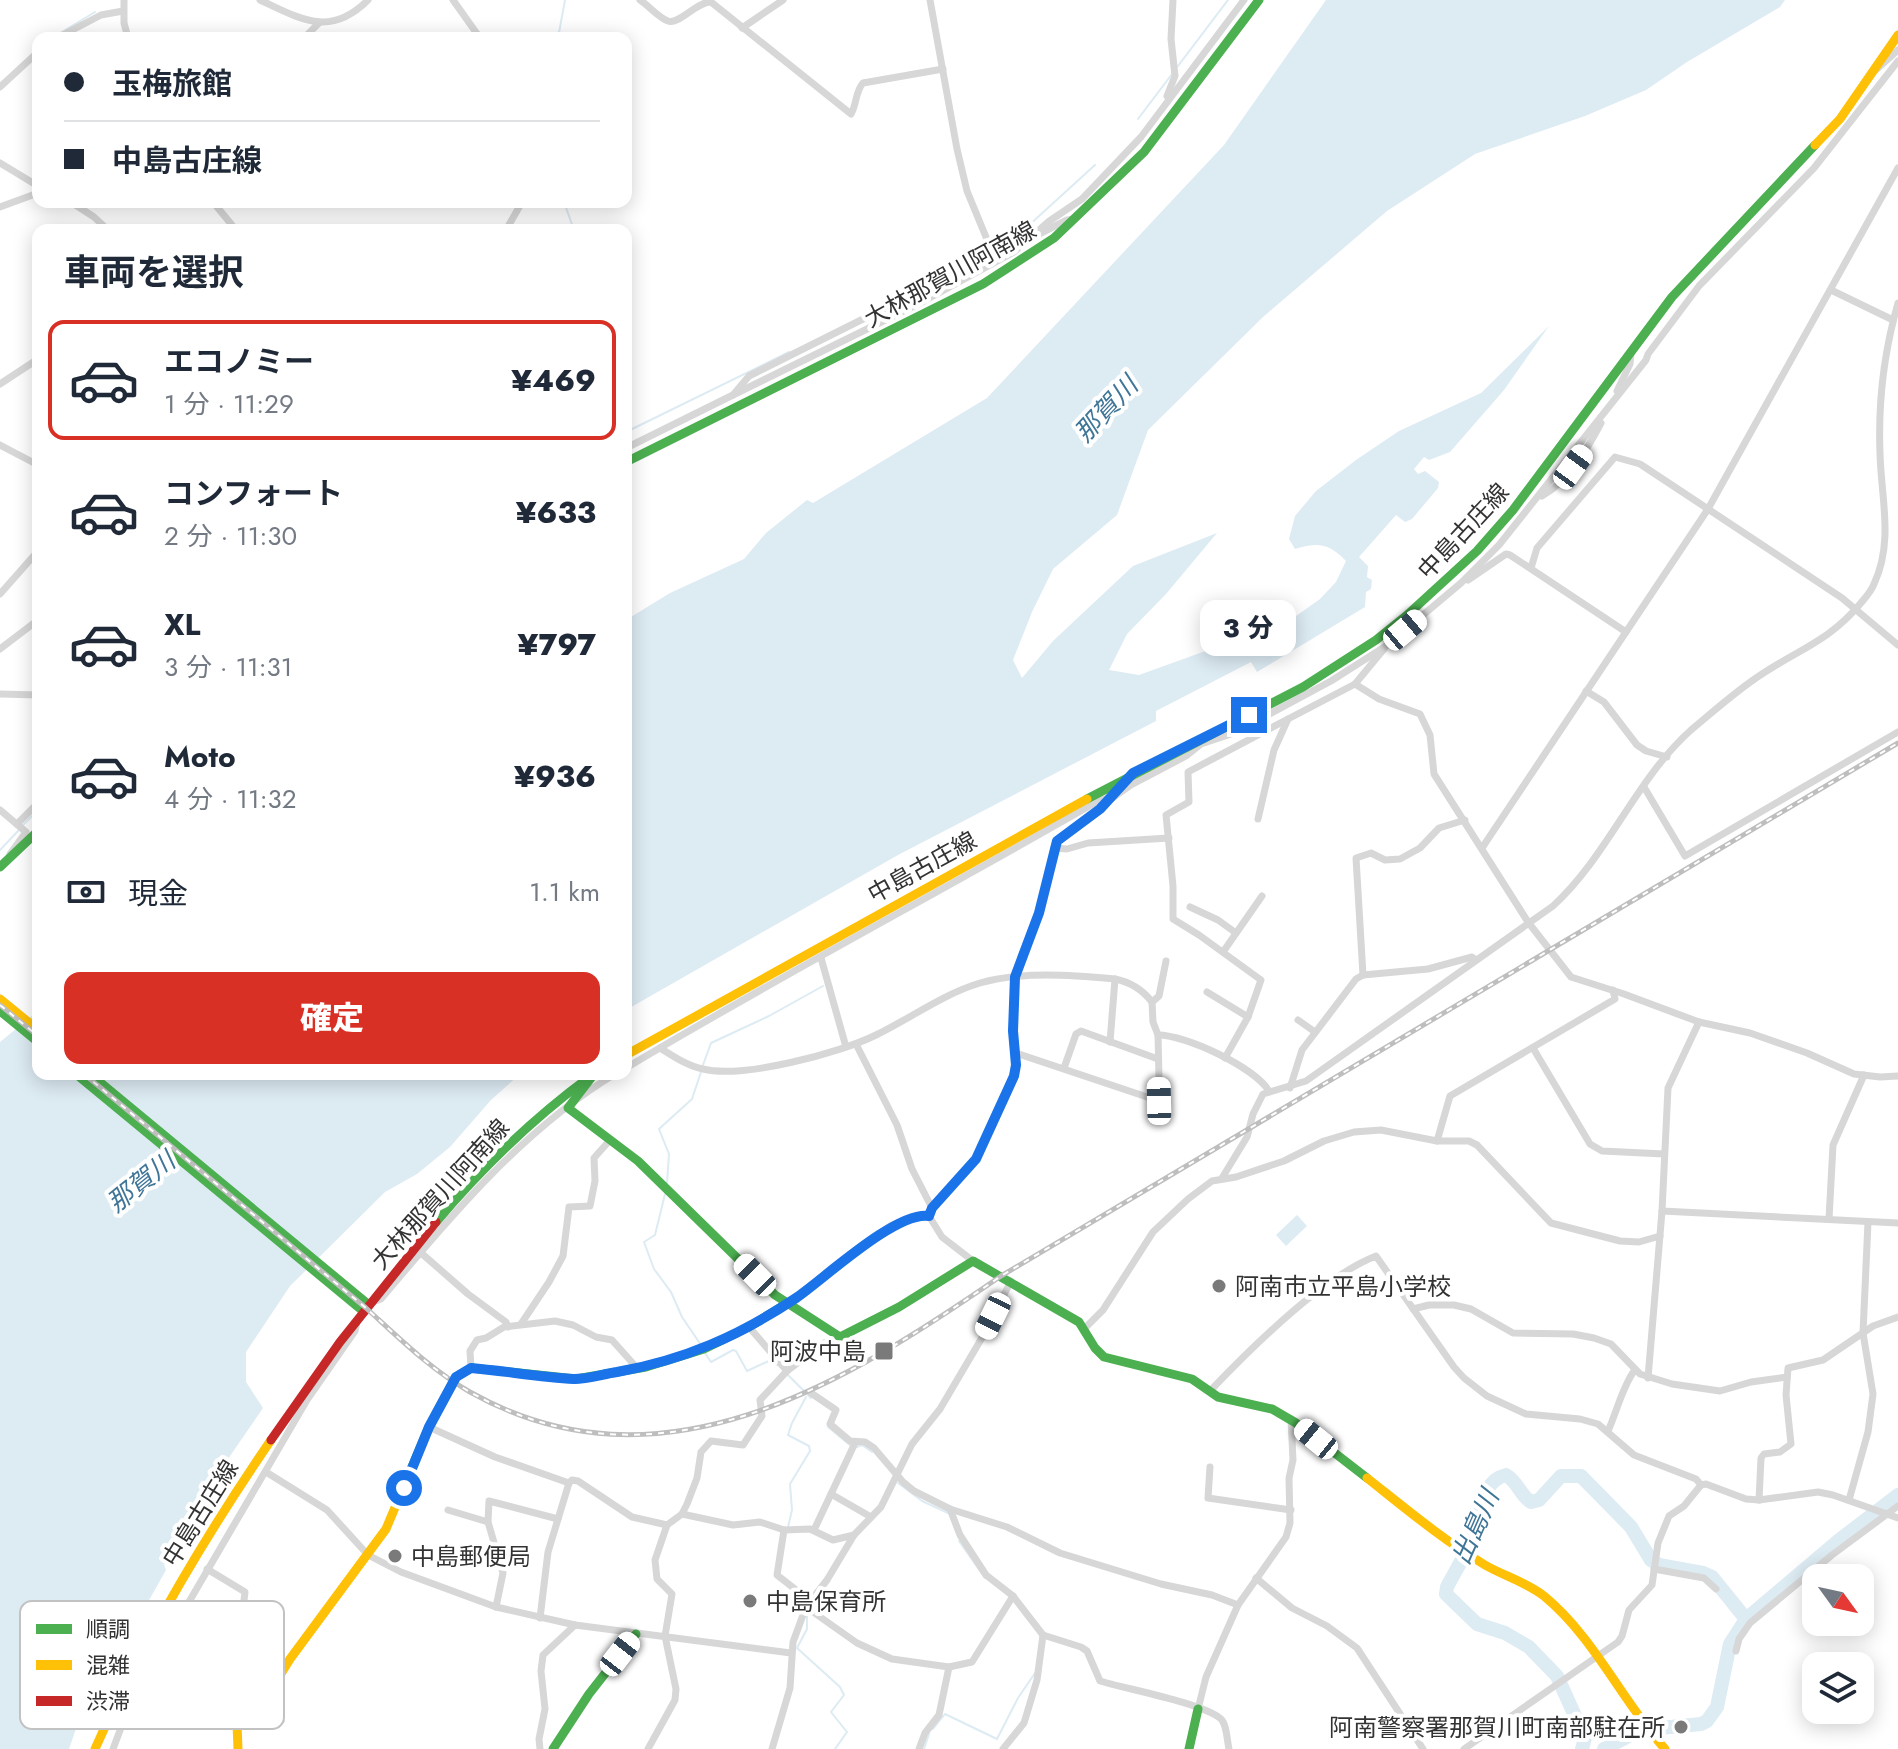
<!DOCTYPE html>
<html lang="ja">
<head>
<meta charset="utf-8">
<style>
	:root { --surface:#fff; --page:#f2f2f3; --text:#1f2937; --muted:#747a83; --line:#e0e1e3; --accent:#d93025 }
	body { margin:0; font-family:Jost,"Noto Sans JP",sans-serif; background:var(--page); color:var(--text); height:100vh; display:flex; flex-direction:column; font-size:30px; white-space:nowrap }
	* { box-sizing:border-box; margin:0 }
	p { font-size:26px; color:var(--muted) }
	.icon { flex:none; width:44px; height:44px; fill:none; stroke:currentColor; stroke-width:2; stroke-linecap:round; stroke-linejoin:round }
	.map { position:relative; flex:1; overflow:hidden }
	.drawer { position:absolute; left:32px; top:224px; width:600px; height:856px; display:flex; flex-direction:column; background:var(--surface); border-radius:16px; box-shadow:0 4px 20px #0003 }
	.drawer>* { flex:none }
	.top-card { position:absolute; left:32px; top:32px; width:600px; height:176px; border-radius:16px; box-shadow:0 4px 20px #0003; display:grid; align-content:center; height:176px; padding:0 32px; background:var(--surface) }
	.needle { width:52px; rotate:123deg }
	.tools { position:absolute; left:1802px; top:1564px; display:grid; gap:16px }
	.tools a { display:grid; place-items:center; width:72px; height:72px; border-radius:16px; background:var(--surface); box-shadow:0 4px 20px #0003; font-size:40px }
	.end { position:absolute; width:36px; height:36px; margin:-18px; border:10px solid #1a73e8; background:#fff; box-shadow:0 0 0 4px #fff }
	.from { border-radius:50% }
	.bubble { position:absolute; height:56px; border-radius:16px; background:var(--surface); box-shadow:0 4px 20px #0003; font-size:26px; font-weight:800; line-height:56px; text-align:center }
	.car { position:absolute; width:24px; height:48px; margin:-24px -12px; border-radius:10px; box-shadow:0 0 6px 2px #0007; background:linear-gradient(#fff 24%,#345 0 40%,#fff 0 76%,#345 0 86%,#fff 0) }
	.top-card b { display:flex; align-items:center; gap:28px; height:76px; font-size:30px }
	.top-card b+b { border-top:2px solid var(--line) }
	.top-card i { width:20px; height:20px; background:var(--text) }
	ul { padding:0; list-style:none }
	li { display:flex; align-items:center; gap:24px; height:120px; margin:0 16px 12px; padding:0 16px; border:4px solid transparent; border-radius:16px }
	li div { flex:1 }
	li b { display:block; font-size:30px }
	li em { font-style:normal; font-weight:800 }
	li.current { border-color:var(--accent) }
	li>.icon { width:72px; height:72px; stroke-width:1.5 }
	h2 { padding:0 32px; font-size:36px; line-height:96px }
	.pay { display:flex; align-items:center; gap:20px; height:88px; padding:0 32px; font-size:30px }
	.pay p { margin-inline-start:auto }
	.cta { display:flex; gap:16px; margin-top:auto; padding:16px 32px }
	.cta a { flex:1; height:92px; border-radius:16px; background:var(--accent); color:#fff; font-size:32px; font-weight:800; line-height:92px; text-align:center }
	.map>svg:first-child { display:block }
	.water { fill:#ddebf3 }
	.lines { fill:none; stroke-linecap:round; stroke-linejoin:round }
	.stream { stroke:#ddebf3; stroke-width:2 }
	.river { stroke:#ddebf3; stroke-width:14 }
	.street { stroke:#d7d7d7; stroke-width:7 }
	.fast { stroke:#4caf50; stroke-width:9 }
	.slow { stroke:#ffc107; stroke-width:9 }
	.jam { stroke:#c62828; stroke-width:9 }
	.rail-casing { stroke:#bebebe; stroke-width:5 }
	.rail { stroke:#fff; stroke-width:2; stroke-dasharray:6; stroke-linecap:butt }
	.route { stroke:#1a73e8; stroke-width:10 }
	.poi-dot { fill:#7a7a7a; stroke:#fff; stroke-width:3 }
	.labels { text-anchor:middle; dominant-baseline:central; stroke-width:8; stroke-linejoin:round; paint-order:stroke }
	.street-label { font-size:24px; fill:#333; stroke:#fff }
	.poi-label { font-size:24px; fill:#333; stroke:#fff; text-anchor:start }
	.water-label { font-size:26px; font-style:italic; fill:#3f7597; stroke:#fff }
	.key { fill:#fff; stroke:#c2c2c2; stroke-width:2 }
	.key-label { font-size:22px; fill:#333 }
</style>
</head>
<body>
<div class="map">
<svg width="1898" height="1749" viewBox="0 0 1898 1749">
	<rect width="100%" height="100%" fill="#fff"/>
	<g class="water">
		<path d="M1326,0H1785L1780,7L1687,62L1646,90L1585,116L1475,154L1387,211L1263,317L1148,430L1117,515L1053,569L1032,612L1013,660L1022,678L1053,641L1133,566L1217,533L1166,594L1127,634L1109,670L1139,675L1289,621L1320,599L1336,582L1346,561C1329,543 1318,542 1295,549L1289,539L1295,516L1316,491L1356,460L1399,431L1481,393L1549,326L1504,390L1450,452L1429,460L1424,457L1414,469L1418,474L1425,471L1439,482L1438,488L1412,519L1405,522L1396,515L1359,557L1368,566L1367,577L1372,580L1371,589L1366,592L1365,607L1257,672L1251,662L1156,711V721L898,855L626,1010V620L670,593L744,559L766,533L807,500L813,503L987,398L1224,145Z"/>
		<polygon points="38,1011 38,1074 520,1074 491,1100 450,1147 417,1174 385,1192 290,1286 246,1352 246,1382 263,1408 210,1485 164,1565 166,1570 113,1664 98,1703 81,1714 69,1749 0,1749 0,1042"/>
		<polygon points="1297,1215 1307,1226 1286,1246 1276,1235"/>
	</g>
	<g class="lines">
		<g class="stream">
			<polyline points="52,38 95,12"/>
			<polyline points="558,38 565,0"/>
			<polyline points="1178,66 1228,0"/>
			<polyline points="1138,119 1172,74"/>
			<polyline points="564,202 574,230"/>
			<polyline points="994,248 1027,227 1095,165"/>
			<polyline points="626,432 789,352"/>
			<polyline points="22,826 38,810"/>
			<polyline points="0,850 18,831"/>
			<polyline points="703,1065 711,1043 769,1016 823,986"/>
			<polyline points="667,1183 669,1154 659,1129 692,1099 701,1072"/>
			<polyline points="665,1194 655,1235 644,1242 654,1269 671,1292 682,1317 701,1345"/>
			<polyline points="705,1353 711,1362 733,1350 736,1351 747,1371 771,1360 777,1365"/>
			<polyline points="788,1375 811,1398"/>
			<polyline points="828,1427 851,1446"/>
			<polyline points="857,1447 862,1445 872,1452"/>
			<polyline points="898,1483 922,1501 948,1513"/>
			<polyline points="788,1527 792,1510 790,1484 810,1451 809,1446 788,1435 792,1423 806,1397"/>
			<polyline points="959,1541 985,1578"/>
			<polyline points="807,1615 807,1629 797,1648 840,1687 844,1695 831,1712 847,1732 835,1749"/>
			<polyline points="933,1729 945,1714 997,1739 1018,1698 1035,1673"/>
			<polyline points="924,1749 929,1734"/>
		</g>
		<g class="river">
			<path d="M1582,1749L1585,1738L1557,1676L1529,1647L1505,1633L1477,1624L1446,1594L1447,1587C1456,1570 1467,1552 1474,1535C1482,1515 1480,1481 1506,1475C1518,1482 1520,1495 1531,1502L1539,1500L1561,1476H1581L1631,1527L1651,1560L1659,1565L1703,1573L1712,1577L1746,1619"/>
			<polyline points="1604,1749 1640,1730 1701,1724 1707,1721 1717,1707 1730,1644 1746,1619 1838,1541 1898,1495"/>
		</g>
		<g class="street">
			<polyline points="124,0 124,23 128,38"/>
			<path d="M260,0C301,19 330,38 368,0"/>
			<polyline points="453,0 480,38"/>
			<path d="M640,0C648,5 659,18 668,21C679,25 696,2 711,2L851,114C857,104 855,92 863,83L943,69"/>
			<polyline points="930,0 957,149 967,191 993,254"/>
			<polyline points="742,28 783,0"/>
			<polyline points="57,38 101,15 123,11"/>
			<polyline points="304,38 319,23"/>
			<polyline points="1876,70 1898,50"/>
			<polyline points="0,87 38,52"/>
			<polyline points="1167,96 1175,76 1171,39 1173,0"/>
			<polyline points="0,163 38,186"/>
			<polyline points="71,202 94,217 108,230"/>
			<polyline points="213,202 236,230"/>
			<polyline points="0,207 38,193"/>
			<polyline points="506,230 522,202"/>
			<polyline points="1035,236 1067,220 1074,219"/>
			<polyline points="1831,290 1893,320"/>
			<polyline points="0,384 38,359"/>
			<polyline points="1617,391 1630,364 1631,354"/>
			<polyline points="733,395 924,301 1014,252 1048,222 1082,199 1141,137 1244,0"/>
			<polyline points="0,445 38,465"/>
			<polyline points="626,448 733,395 749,376 993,254 1020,245"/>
			<path d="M1542,496C1570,480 1586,451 1601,423"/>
			<polyline points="1531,568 1537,548 1615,457 1640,464 1708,509 1898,168"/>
			<polyline points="1468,580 1506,554 1510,555 1626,632"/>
			<polyline points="0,594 38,551"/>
			<polyline points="0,649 38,620"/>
			<polyline points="1355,684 1379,699 1420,714 1430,735 1434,774 1528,922 1571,977 1624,994 1699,1022 1750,1033 1807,1053 1854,1074 1880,1077 1898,1076"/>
			<polyline points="1586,691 1604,702 1637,745 1646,751 1667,757"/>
			<polyline points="0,694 38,695"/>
			<polyline points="1644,787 1685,856 1898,732"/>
			<polyline points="0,810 26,832 10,854"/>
			<polyline points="1258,819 1274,750 1288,719 1355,684 1384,649"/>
			<polyline points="17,824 38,803"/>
			<polyline points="1054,848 1067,849 1088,843 1169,838"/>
			<polyline points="1482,848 1708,509 1842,598 1898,645"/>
			<polyline points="1190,907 1218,920 1236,933"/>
			<polyline points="1223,952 1262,896"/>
			<polyline points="821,958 846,1047"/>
			<polyline points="1363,975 1356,858 1371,853 1385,860 1400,859 1420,848 1439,828 1465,820"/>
			<path d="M1115,979C1130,982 1142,989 1152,1002L1153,1022L1158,1035L1160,1120"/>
			<polyline points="1207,992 1248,1017 1225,1058"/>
			<polyline points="1152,1002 1159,996 1166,961"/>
			<polyline points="1248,1017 1261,980 1199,935 1173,919 1173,886 1166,815 1189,802 1188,772 1288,719"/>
			<polyline points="1298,1020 1315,1032"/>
			<path d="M1158,1035C1186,1035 1254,1067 1269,1091"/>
			<polyline points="856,1044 897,1125 912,1169 932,1208"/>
			<path d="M660,1048C673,1056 687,1066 703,1069C742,1079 840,1053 876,1035C911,1018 943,994 980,983C1022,971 1072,975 1115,979L1110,1042"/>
			<polyline points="1533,1048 1590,1144 1602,1151 1664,1154"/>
			<polyline points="1016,1053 1159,1101"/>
			<path d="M626,1068C781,975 942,891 1098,801L1114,797L1131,785L1186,756L1201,744L1231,734L1264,717L1331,681L1386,646L1461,583L1499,545L1646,360L1648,354L1699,286L1814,168L1898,61"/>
			<polyline points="1064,1068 1076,1034 1081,1031 1158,1059"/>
			<polyline points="1290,1088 1302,1050 1356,979 1363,975 1428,969 1472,957 1476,960"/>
			<polyline points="1437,1141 1469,1141 1477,1145 1551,1223 1620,1241 1639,1242 1660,1236"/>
			<path d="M1222,1178L1247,1137L1253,1114L1263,1094L1306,1081L1553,906C1608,856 1635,780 1691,730C1714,711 1737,690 1762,674C1800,649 1830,640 1860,604C1865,598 1871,592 1874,584C1894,541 1881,498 1880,453C1878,402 1884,352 1898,303"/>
			<polyline points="1662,1211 1898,1223"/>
			<polyline points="1829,1219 1833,1145 1864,1075"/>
			<polyline points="420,1252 468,1294 506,1322 508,1327"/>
			<polyline points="973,1261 942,1237 929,1216 932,1208 976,1159 1014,1076 1016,1065 1013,1031 1015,977 1039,913 1054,848 1057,841 1100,809 1130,778"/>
			<path d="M370,1303L381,1299C449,1218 523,1129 615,1074"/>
			<polyline points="786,1304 890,1226 913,1217 929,1216"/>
			<polyline points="1413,1309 1429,1305 1454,1305 1471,1309 1513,1333 1573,1334 1594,1338 1611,1344 1640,1374 1672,1384 1720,1391 1751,1382 1787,1377"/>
			<polyline points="521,1324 549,1282 563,1256 569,1207 590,1206 595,1181 594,1158 610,1140"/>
			<polyline points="1085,1328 1103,1310 1153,1232 1188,1199 1212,1181 1236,1177 1284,1161 1324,1141 1354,1132 1381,1130 1437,1141 1450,1096 1615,999 1613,990"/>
			<polyline points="471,1368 470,1351 477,1340 486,1338 504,1327 555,1321 573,1325 596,1337 612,1340 637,1368"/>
			<polyline points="787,1371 824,1343"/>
			<polyline points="1648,1378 1662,1211 1668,1088 1699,1022"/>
			<path d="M1210,1391C1251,1348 1322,1277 1376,1256L1454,1367L1464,1378L1487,1396L1526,1414L1580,1419L1598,1424L1634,1455L1696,1479L1701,1485L1706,1484L1746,1499L1759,1500L1818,1492L1833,1495L1898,1518"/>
			<polyline points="811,1393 836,1410 830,1424 850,1441 865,1442 874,1448 903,1482 914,1491 950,1509 1007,1527 1060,1553 1161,1584 1212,1595 1238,1605"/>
			<polyline points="429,1427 495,1457 569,1483"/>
			<path d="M1608,1431C1617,1411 1622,1388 1634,1371"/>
			<polyline points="1210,1467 1208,1498 1291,1510"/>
			<polyline points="266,1472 327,1510 368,1555 401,1572 496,1607 575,1625 791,1653"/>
			<polyline points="831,1494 855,1443"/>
			<polyline points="1759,1500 1761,1458 1764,1454 1780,1452 1791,1444 1786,1395 1788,1368 1823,1360 1873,1326 1898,1317"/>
			<polyline points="1849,1500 1868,1432 1873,1394 1863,1333 1868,1222"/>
			<path d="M950,1509L960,1535L986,1575L1013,1596L1043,1635L1081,1647L1087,1651L1100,1681C1126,1689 1203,1703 1221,1719C1227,1725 1227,1741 1229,1749"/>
			<polyline points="448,1510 488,1522 503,1573 496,1607"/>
			<polyline points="682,1514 733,1525 760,1522 784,1530 810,1529 833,1540 854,1535"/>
			<polyline points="488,1522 489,1501 558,1519"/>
			<polyline points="784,1530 777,1575 800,1593 806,1607 857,1643 892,1659 949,1667 972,1662 1013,1596"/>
			<polyline points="814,1530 831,1494 871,1517"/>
			<polyline points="207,1569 245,1592 233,1690 239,1695"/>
			<polyline points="1654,1569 1704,1578 1716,1589"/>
			<polyline points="1256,1578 1292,1608 1327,1626 1357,1648 1423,1749"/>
			<polyline points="540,1618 548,1552 569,1483 572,1480 578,1481 632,1517 667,1525"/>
			<polyline points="1736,1651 1739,1639 1750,1623 1832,1555 1898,1506"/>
			<polyline points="261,1703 281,1721"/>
			<polyline points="1198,1709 1206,1677 1238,1605 1286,1537 1290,1523 1289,1478 1293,1460 1291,1419"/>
			<polyline points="113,1749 131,1701 307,1400 355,1331 357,1322"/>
			<polyline points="540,1749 539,1739 545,1709 541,1671 543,1655 575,1625"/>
			<polyline points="648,1749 675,1700 676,1689 665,1636 672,1594 657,1579 655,1560 667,1525 682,1514 687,1504 697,1478 701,1452 711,1441 743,1445 762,1416 760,1400 787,1371 749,1327"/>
			<polyline points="772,1749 790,1688 793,1642 806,1607 827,1580 854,1535 881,1507 912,1444 940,1409 983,1336 1011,1281"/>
			<polyline points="919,1749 925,1733 939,1715 949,1667"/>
			<polyline points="1003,1749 1024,1723 1037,1680 1043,1635"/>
			<polyline points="1464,1749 1618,1642 1622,1636 1629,1610 1652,1585 1658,1543 1669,1516 1684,1506 1701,1485"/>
		</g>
		<g class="fast">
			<polyline points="626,462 983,284 1054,238 1144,152 1259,0"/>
			<polyline points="1087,799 1303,687 1376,640 1406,616 1477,551 1513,510 1672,297 1815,145"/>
			<polyline points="0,867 38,831"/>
			<polyline points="0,1011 38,1042"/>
			<polyline points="76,1074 363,1311"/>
			<polyline points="90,1074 369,1305"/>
			<polyline points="594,1074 568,1108 638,1161 775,1295 840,1337 899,1307 973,1261 1079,1322 1095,1348 1104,1357 1192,1379 1218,1397 1272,1409 1296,1423 1367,1478"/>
			<path d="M436,1222C482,1168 531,1120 588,1078"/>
			<polyline points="409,1474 429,1427 456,1377 471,1368 576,1379 646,1367 704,1349 749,1327 786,1304"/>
			<polyline points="553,1749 589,1694 636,1634"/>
			<polyline points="1189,1749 1198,1709"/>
		</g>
		<g class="slow">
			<polyline points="1815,145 1840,119 1898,35"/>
			<polyline points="0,999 38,1030"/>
			<polyline points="626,1055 1087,799"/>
			<path d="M1367,1478C1405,1508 1443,1540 1485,1565C1504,1576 1526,1582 1544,1596C1594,1637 1622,1701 1665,1749"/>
			<path d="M95,1749C143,1640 204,1538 271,1440"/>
			<polyline points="238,1749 236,1699 243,1695 258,1703 265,1699 290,1659 386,1529 409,1474"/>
		</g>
		<polyline class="jam" points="271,1440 340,1342 436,1222"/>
		<g class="rail-casing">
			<g id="rail">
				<polyline points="0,1005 38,1036"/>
				<path d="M84,1074L366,1308C398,1337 431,1370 470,1392C660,1499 844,1384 1001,1276L1898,743"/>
			</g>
		</g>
		<use href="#rail" class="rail"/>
	</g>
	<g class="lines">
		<path class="route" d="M404,1488L429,1427L456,1377L471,1368C505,1371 540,1377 574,1379C588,1379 603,1374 617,1372C684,1360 739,1336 796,1298C825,1278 896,1211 929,1216L932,1208L976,1159L1014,1076L1016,1065L1013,1031L1015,977L1039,913L1057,841L1100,809L1133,773L1249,715"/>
	</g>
	<g class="poi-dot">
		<circle cx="1219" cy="1286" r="8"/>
		<rect x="874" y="1341" width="20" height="20" rx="4"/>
		<circle cx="395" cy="1556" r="8"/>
		<circle cx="750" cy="1601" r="8"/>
		<circle cx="1681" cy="1727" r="8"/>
	</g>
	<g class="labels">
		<g class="street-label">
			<text transform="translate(950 274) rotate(-29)">大林那賀川阿南線</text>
			<text transform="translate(1463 531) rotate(-47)">中島古庄線</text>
			<text transform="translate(922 867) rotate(-29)">中島古庄線</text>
			<text transform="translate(440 1194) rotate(-48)">大林那賀川阿南線</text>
			<text transform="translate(200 1513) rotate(-58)">中島古庄線</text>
		</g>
		<g class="poi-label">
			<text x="1235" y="1286">阿南市立平島小学校</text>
			<text x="866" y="1351" text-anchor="end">阿波中島</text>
			<text x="411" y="1556">中島郵便局</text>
			<text x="766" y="1601">中島保育所</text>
			<text x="1665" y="1727" text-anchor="end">阿南警察署那賀川町南部駐在所</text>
		</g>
		<g class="water-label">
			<text transform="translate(1106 409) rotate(-47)">那賀川</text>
			<text transform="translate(141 1182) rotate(-39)">那賀川</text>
			<text transform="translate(1475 1527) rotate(-66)">出島川</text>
		</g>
	</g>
	<rect x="20" y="1601" width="264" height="128" rx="12" class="key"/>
	<rect x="36" y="1624" width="36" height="10" fill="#4caf50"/>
	<rect x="36" y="1660" width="36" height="10" fill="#ffc107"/>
	<rect x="36" y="1696" width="36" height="10" fill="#c62828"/>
	<g class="key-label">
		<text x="86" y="1637">順調</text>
		<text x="86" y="1673">混雑</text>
		<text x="86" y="1709">渋滞</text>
	</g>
</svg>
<div class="tools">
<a><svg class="needle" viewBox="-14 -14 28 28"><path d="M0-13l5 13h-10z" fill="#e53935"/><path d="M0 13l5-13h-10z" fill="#747a83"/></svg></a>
<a><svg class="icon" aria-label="layers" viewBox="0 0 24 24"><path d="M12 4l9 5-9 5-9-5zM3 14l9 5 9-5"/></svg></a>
</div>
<i class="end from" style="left:404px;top:1488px"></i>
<i class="end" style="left:1249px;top:715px"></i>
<div class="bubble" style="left:1200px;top:600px;width:96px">3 分</div>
<i class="car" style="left:1573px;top:467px;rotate:36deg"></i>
<i class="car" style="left:1405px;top:630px;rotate:50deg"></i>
<i class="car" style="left:1159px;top:1101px;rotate:359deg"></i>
<i class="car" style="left:755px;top:1275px;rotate:315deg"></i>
<i class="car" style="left:993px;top:1316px;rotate:206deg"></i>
<i class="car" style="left:1316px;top:1439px;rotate:309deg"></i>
<i class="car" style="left:620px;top:1654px;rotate:38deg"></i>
<div class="top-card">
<b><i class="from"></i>玉梅旅館</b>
<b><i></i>中島古庄線</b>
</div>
<section class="drawer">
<h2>車両を選択</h2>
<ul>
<li class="current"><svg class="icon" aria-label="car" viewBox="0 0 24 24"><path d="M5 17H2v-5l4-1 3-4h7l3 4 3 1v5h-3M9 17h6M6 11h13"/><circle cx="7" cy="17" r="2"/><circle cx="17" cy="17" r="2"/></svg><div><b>エコノミー</b><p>1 分 · 11:29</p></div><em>¥469</em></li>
<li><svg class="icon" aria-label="car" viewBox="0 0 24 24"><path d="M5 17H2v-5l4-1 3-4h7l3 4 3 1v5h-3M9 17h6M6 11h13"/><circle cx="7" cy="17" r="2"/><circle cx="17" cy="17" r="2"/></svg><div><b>コンフォート</b><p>2 分 · 11:30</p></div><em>¥633</em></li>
<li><svg class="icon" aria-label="car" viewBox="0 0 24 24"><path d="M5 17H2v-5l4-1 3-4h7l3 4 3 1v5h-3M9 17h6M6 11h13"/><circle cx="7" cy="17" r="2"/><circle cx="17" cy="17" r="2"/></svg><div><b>XL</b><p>3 分 · 11:31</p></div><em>¥797</em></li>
<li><svg class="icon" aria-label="car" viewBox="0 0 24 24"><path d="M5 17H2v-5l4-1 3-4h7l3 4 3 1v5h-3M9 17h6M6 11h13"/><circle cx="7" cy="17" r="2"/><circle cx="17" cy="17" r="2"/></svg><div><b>Moto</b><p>4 分 · 11:32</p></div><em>¥936</em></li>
</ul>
<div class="pay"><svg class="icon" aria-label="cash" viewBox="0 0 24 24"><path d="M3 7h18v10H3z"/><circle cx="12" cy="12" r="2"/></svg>現金<p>1.1 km</p></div>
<div class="cta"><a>確定</a></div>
</section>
</div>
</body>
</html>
